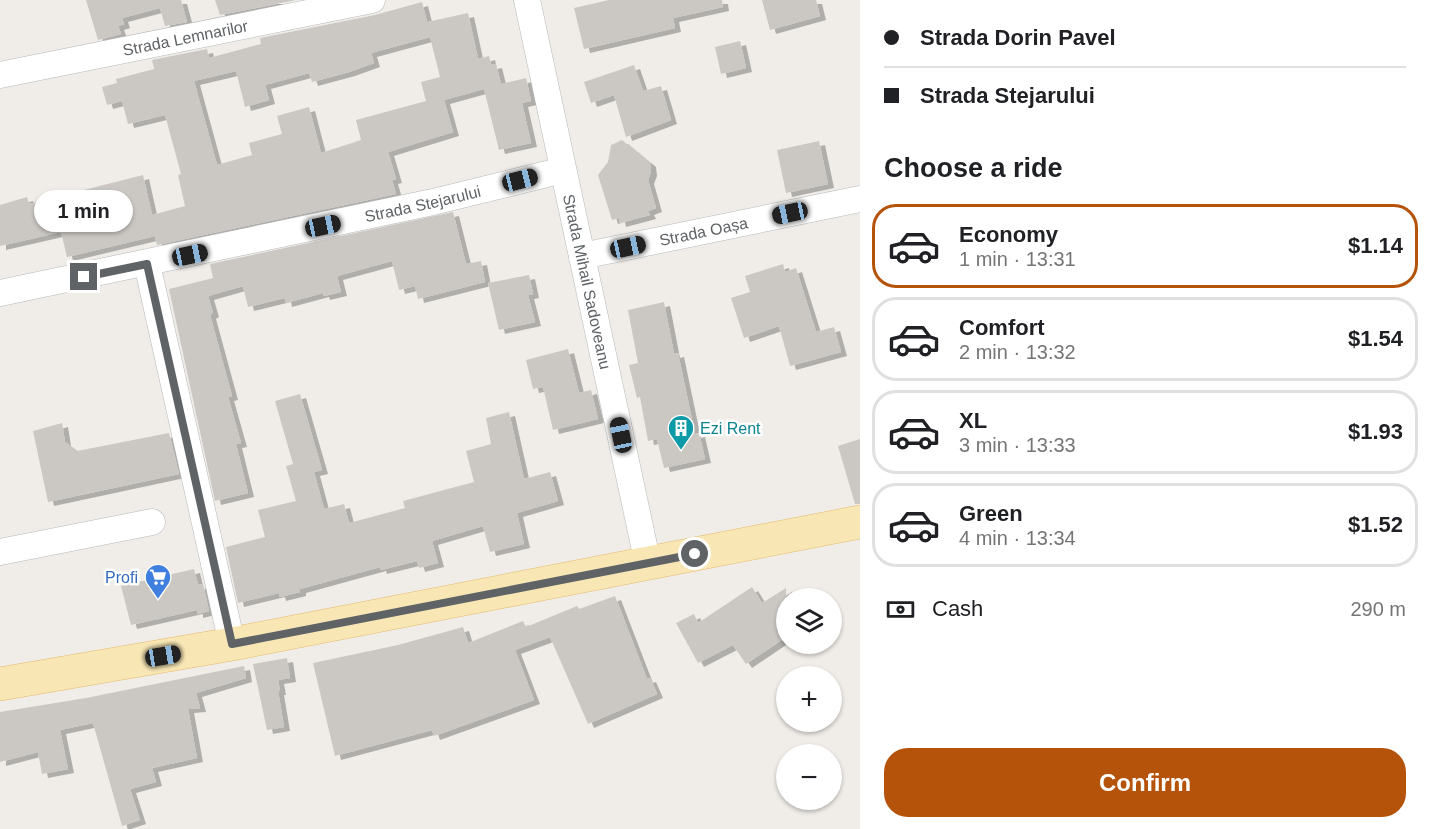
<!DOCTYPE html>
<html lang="en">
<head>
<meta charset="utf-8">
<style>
	:root { --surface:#fff; --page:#f2f2f2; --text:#202124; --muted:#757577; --line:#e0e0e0; --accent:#b45309 }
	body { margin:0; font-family:Helvetica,sans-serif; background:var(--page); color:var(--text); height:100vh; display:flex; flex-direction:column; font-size:22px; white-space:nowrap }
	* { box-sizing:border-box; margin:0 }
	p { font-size:20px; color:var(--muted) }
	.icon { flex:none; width:33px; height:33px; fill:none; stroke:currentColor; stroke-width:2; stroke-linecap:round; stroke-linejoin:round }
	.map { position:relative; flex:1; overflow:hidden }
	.drawer { display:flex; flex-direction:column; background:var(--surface); width:570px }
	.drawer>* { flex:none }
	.banner { display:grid; align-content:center; height:132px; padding:0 24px; background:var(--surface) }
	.fabs { position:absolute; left:776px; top:588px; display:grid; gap:12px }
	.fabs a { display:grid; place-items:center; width:66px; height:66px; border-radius:50%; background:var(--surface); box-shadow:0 2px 4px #0004; font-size:30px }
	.end { position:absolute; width:27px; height:27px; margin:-14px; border:8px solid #5f6366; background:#fff; box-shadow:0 0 0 3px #fff }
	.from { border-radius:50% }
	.bubble { position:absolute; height:42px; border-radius:21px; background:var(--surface); box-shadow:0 2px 4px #0004; font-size:20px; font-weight:700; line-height:42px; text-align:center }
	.car { position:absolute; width:18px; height:36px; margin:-18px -9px; border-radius:8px; box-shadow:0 0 4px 2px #0007; background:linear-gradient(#222 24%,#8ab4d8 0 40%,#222 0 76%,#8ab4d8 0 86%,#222 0) }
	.banner b { display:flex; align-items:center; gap:21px; height:57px; font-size:22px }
	.banner b+b { border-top:2px solid var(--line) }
	.banner i { width:15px; height:15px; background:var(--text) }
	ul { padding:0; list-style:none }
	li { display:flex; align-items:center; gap:18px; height:84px; margin:0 12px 9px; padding:0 12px; border:3px solid var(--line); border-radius:24px }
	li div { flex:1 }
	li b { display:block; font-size:22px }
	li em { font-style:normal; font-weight:700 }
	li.current { border-color:var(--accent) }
	li>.icon { width:54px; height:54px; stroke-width:1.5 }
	h2 { padding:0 24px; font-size:27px; line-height:72px }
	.pay { display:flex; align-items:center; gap:15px; height:66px; padding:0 24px; font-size:22px }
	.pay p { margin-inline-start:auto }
	.primary-button { display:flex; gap:12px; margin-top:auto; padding:12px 24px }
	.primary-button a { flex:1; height:69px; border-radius:24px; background:var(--accent); color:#fff; font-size:24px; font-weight:700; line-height:69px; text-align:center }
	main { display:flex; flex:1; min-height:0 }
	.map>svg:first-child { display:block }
	.building { fill:#cbc8c4; fill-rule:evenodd; filter:url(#shadow) }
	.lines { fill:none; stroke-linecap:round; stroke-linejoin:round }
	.minor-casing { stroke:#b5b8bb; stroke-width:27 }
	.major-casing { stroke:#e4b96c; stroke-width:34 }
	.minor { stroke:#fff; stroke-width:26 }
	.major { stroke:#f8e7b5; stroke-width:33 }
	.route { stroke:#5f6366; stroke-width:8 }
	.labels { text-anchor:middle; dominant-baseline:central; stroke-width:5; stroke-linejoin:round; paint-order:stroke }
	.street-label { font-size:16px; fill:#5f6366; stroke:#fff }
	.culture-label { font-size:16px; fill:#0d838f; stroke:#fff; text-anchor:start }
	.shop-label { font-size:16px; fill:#366cbe; stroke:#fff; text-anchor:end }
</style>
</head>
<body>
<main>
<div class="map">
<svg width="860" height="829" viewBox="0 0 860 829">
	<defs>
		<filter id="shadow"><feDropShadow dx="6" dy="4" stdDeviation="0" flood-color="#0004"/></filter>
	</defs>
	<rect width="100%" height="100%" fill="#f0ede8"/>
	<g class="building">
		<polygon points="86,0 181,0 187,22 165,26 160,8 122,18 124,24 118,26 121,34 98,40"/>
		<polygon points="215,0 296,0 220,15"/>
		<polygon points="609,0 722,0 723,7 673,18 675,28 584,49 574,8"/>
		<polygon points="762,0 816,0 820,16 770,30"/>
		<path d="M422,2L427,22L468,13L478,59L489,56L491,65L496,64L501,84L526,78L531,101L522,103L531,143L499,150L484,89L444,100L453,132L388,152L396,179L392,180L396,194L157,245L155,236L67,257L61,232L0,246V205L27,197L29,204L143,175L152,215L185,206L178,175L181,174L165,115L128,124L122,101L107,105L102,87L117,83L116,79L154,69L152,60L207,49L209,58L261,44L260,38L375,15ZM430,37L440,77L421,82L426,101L356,120L361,140L321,153L309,107L277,116L282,134L249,143L252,155L217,165L194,81L236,71L245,107L269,100L265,85L309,73L312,82L349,72L374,63L371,53Z"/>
		<polygon points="740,41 746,68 721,74 715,47"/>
		<polygon points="634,65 643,91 661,86 671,120 626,137 614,95 591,103 584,82"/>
		<polygon points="622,140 650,163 651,172 648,180 656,208 648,211 650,215 620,223 619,218 612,220 598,175 608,162 611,145"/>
		<polygon points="819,141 828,184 786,193 777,150"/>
		<polygon points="453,212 466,264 481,261 485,282 418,299 415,286 399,290 392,261 337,276 341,292 324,296 323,293 286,303 285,298 248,307 243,286 208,296 213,313 210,315 232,396 228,397 241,443 236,444 248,493 215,501 169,289 213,278 210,264"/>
		<polygon points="783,264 785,272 796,268 816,332 834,327 841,352 790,366 779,326 744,338 731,298 750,292 745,276"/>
		<polygon points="529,275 533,294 528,295 535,322 499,330 488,283"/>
		<polygon points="664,302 674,354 678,353 695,434 699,433 705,459 664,468 657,439 648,441 640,397 637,398 629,365 638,363 628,310"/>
		<polygon points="568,349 579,393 591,390 598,419 553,430 543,387 533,389 526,360"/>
		<polygon points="300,394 322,470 314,472 324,509 344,504 349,523 405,508 403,501 474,482 466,451 491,444 486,418 509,412 524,479 550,472 558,501 517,513 524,544 490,552 483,526 432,541 438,563 419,568 417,561 381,570 380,567 300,589 300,592 280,597 279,593 238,603 226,547 265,537 258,510 296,501 286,466 293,464 275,401"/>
		<polygon points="62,423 65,442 77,451 169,433 179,474 48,502 33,431"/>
		<polygon points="860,439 860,504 855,504 838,446"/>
		<polygon points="194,569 198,585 203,584 209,611 197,614 197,610 131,625 121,586"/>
		<polygon points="752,587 762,603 786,588 786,637 746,664 733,645 698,663 676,623 694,614 698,623"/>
		<polygon points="615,596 647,679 650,678 657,694 588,724 550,637 515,650 534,700 434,736 432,730 335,756 313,663 398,645 463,627 468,643 523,621 526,627 577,606 579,609"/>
		<polygon points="287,658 290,678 278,680 280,691 278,691 284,727 267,730 253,664"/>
		<polygon points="244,666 246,678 196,693 200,708 188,709 197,758 152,768 156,782 130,789 140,820 122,826 93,723 60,730 68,769 42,774 38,752 0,762 0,712 86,698"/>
	</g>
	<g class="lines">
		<g class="minor-casing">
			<g id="minor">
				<path id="s1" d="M527,0L648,564"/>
				<path id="s2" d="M0,75L372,0"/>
				<path id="s3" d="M582,256L860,199"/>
				<polyline points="147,264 232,644"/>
				<path id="s4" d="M0,293L433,202L563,170"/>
				<polyline points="0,552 152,522"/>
			</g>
		</g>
		<g class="major-casing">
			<polyline id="major" points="0,684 232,644 860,522"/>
		</g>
		<use href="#minor" class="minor"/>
		<use href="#major" class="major"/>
	</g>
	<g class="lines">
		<polyline class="route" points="84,277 147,264 232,644 695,554"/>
	</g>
	<defs>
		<g id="building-pin" transform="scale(1.35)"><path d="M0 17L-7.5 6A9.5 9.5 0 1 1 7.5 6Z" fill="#0f9aa8" stroke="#fff"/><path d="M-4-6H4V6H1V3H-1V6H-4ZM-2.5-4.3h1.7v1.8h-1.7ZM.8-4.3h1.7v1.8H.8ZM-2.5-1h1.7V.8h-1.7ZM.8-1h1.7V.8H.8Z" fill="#fff"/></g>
		<g id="supermarket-pin" transform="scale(1.35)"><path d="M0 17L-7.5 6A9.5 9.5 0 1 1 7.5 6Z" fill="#3f7fe0" stroke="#fff"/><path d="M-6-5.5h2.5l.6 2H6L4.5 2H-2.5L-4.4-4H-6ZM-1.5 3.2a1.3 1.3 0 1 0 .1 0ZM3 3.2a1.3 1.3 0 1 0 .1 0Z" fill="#fff"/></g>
	</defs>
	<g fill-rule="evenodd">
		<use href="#building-pin" x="681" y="428"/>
		<use href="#supermarket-pin" x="158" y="577"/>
	</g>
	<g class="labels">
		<g class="street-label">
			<text stroke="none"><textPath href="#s2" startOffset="189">Strada Lemnarilor</textPath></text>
			<text stroke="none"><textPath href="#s4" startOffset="432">Strada Stejarului</textPath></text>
			<text stroke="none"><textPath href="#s3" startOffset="124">Strada Oașa</textPath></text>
			<text stroke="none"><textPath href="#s1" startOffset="288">Strada Mihail Sadoveanu</textPath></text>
		</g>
		<g class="culture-label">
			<text x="700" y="428">Ezi Rent</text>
		</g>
		<g class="shop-label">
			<text x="138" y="577">Profi</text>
		</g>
	</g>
</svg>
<div class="fabs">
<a><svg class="icon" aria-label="layers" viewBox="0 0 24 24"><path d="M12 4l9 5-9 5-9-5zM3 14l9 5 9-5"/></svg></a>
<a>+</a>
<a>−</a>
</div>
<i class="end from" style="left:695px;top:554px"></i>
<i class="end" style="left:84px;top:277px"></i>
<div class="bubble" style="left:34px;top:190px;width:99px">1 min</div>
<i class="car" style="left:520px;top:180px;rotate:76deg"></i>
<i class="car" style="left:790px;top:213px;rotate:258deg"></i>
<i class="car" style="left:323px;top:226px;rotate:78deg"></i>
<i class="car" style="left:628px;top:247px;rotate:78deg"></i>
<i class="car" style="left:190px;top:255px;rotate:78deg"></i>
<i class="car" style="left:621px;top:435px;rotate:348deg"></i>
<i class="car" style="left:163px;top:656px;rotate:80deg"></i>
</div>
<section class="drawer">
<div class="banner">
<b><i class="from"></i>Strada Dorin Pavel</b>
<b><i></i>Strada Stejarului</b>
</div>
<h2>Choose a ride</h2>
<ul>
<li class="current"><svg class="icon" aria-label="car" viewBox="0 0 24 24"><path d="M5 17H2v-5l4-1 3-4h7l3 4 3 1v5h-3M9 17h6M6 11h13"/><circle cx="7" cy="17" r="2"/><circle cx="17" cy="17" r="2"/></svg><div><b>Economy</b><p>1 min · 13:31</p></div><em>$1.14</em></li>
<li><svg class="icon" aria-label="car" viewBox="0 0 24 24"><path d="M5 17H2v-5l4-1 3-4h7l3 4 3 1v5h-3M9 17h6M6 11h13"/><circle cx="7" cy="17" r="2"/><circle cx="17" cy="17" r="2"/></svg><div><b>Comfort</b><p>2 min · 13:32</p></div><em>$1.54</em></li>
<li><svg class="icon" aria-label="car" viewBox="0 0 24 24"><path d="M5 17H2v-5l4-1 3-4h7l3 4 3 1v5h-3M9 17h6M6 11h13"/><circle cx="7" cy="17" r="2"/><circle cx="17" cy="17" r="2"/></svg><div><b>XL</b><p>3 min · 13:33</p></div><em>$1.93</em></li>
<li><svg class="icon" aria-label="car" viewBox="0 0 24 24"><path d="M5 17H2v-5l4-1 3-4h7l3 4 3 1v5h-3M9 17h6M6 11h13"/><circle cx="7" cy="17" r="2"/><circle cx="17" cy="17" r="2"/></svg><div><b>Green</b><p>4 min · 13:34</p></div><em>$1.52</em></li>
</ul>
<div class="pay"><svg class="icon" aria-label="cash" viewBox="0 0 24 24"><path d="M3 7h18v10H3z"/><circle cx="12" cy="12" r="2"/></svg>Cash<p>290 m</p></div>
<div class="primary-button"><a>Confirm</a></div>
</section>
</main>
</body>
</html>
